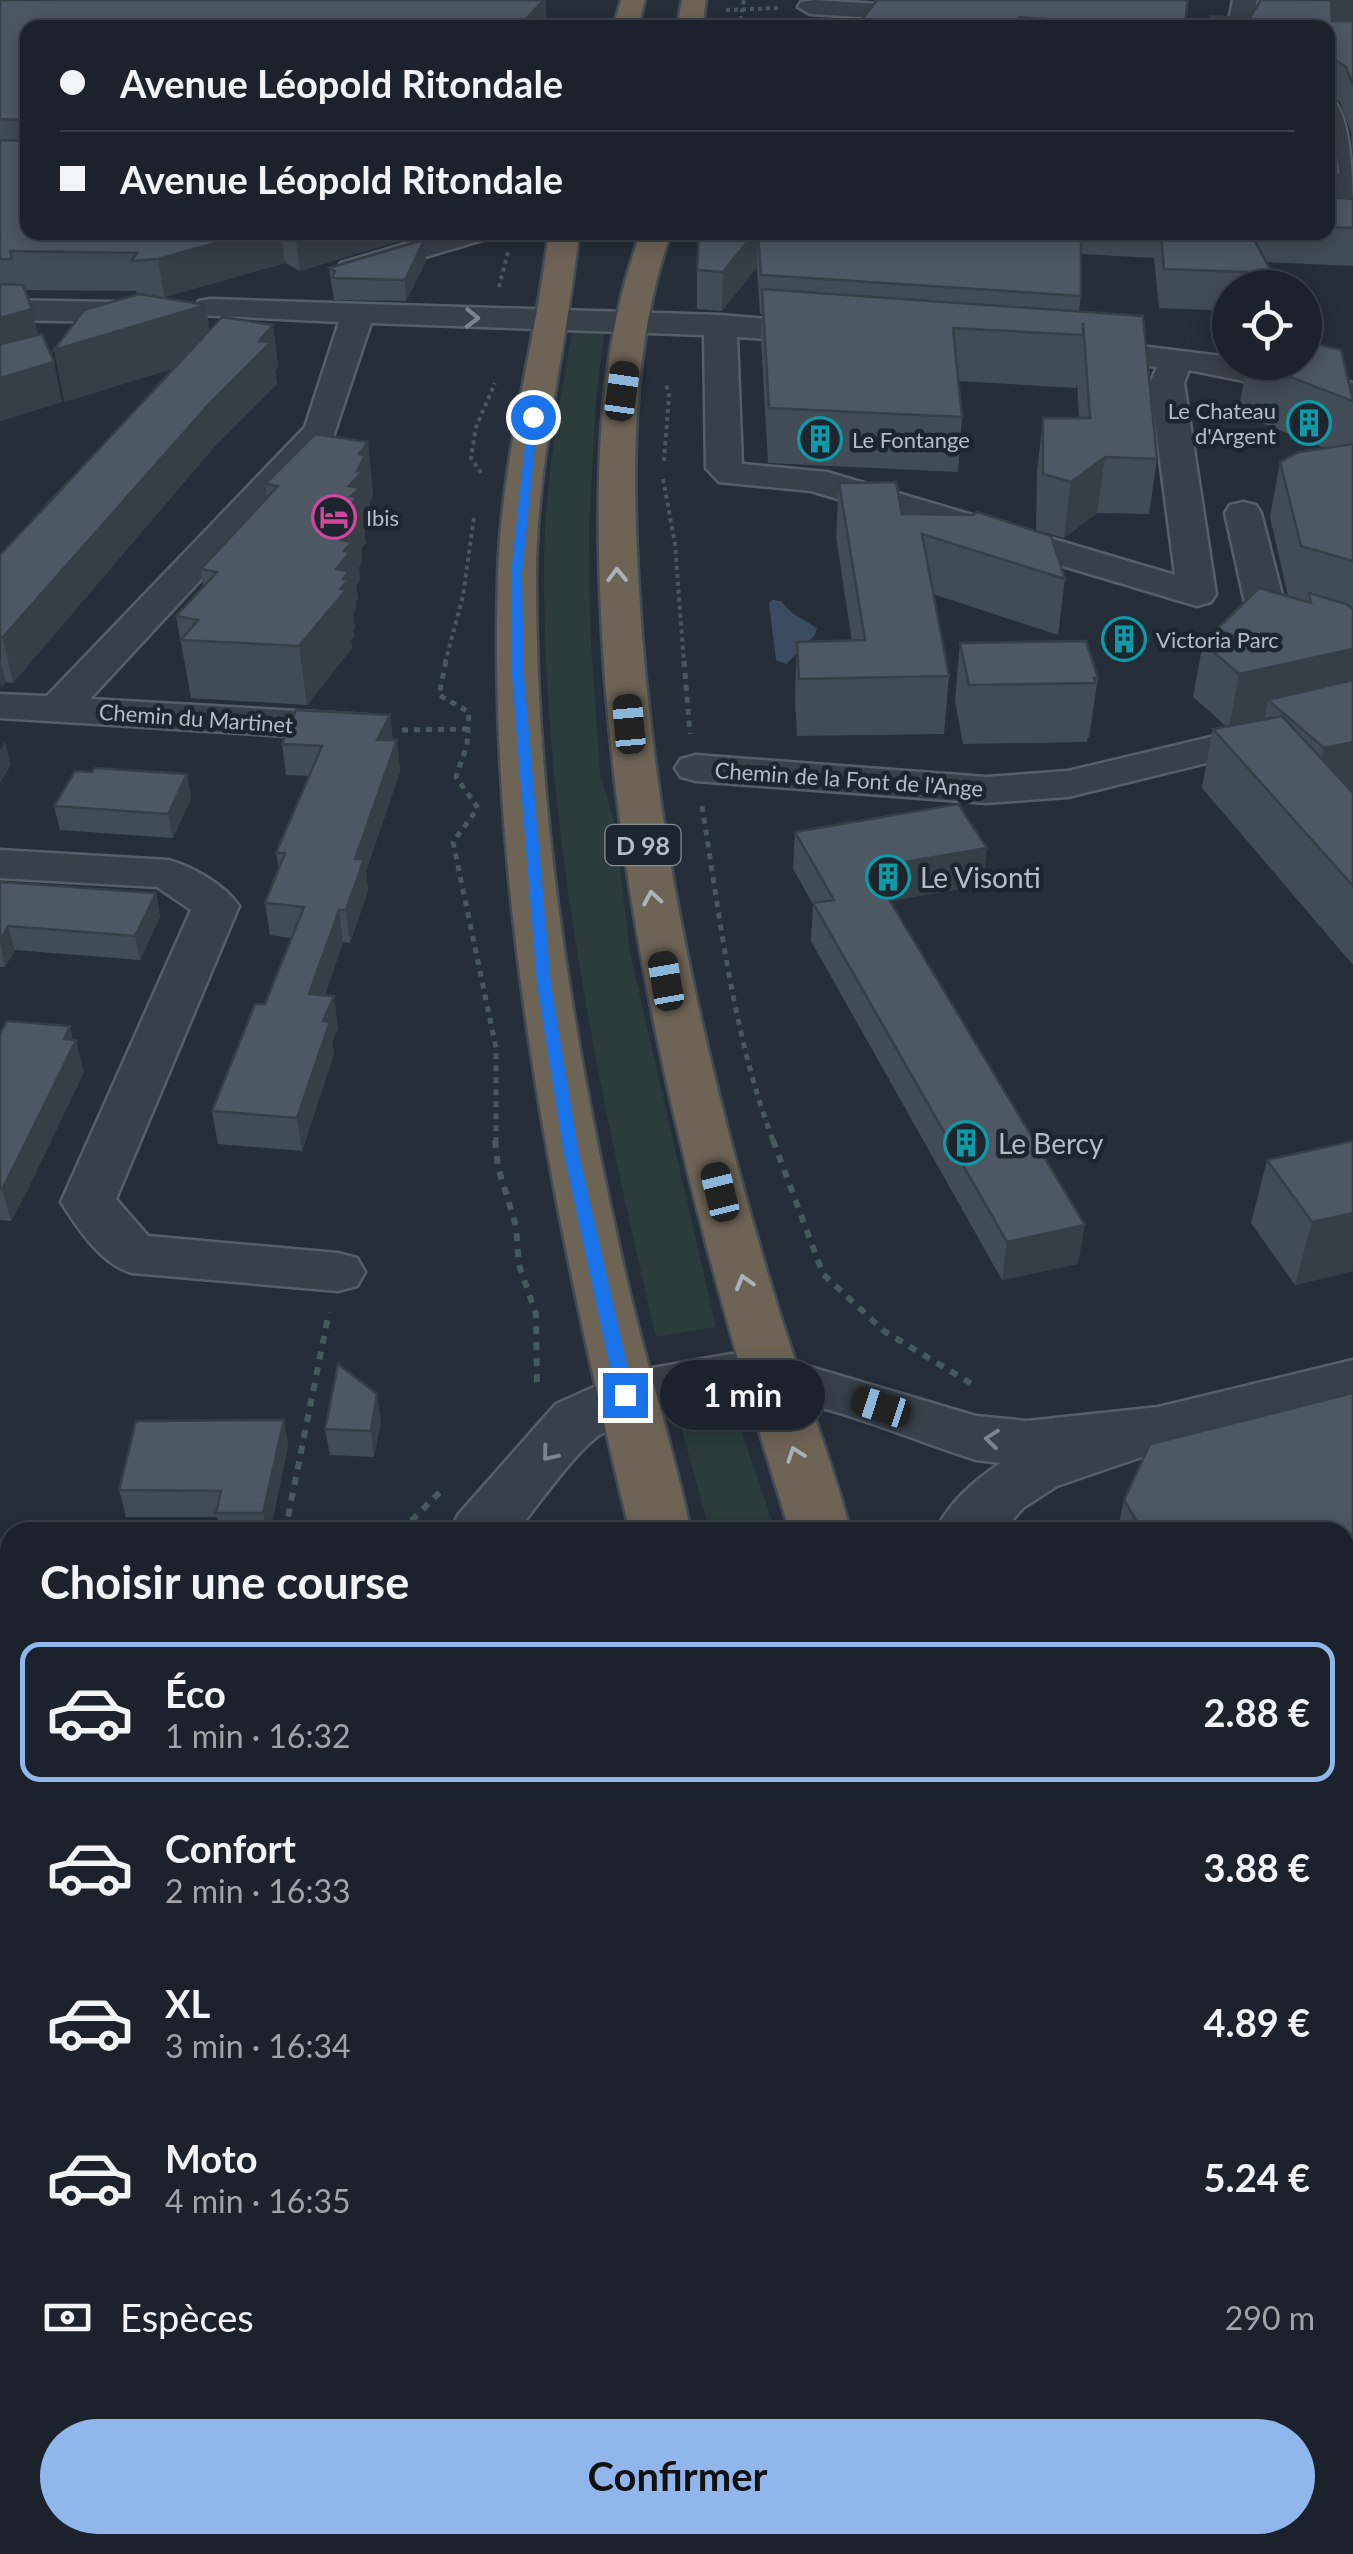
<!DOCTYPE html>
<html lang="fr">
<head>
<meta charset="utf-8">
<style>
	:root { --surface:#1c222b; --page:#292f37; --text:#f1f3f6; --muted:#a0a4a9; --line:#3a3f47; --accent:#91b6ec }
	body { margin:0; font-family:Lato,sans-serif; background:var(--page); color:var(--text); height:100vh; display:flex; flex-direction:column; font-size:38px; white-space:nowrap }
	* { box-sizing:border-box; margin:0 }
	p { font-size:32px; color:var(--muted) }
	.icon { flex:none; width:55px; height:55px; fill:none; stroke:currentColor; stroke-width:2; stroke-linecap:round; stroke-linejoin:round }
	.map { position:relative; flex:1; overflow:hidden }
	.sheet { position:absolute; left:0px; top:1522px; width:1355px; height:1032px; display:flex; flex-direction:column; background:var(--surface); border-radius:30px 30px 0 0; box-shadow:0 5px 25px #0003,0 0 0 2px var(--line) }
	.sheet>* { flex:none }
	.banner { position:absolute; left:20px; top:20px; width:1315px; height:220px; border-radius:20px; box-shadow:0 5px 25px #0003,0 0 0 2px var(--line); display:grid; align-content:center; height:220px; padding:0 40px; background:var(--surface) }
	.buttons { position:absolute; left:1212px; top:270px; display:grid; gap:20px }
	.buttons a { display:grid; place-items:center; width:110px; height:110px; border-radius:50%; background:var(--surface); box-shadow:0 5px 25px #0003,0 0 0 2px var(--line); font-size:50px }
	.end { position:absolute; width:45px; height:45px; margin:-22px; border:12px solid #1a73e8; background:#fff; box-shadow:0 0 0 5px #fff }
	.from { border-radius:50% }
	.bubble { position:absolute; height:70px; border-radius:35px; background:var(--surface); box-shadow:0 5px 25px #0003,0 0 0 2px var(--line); font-size:32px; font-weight:700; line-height:70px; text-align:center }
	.car { position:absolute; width:30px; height:60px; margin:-30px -15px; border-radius:12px; box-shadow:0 0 8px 2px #0007; background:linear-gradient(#222 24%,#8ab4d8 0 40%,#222 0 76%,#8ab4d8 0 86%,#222 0) }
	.banner b { display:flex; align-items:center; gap:35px; height:95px; font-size:38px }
	.banner b+b { border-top:2px solid var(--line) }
	.banner i { width:25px; height:25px; background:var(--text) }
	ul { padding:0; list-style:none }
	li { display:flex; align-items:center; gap:30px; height:140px; margin:0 20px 15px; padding:0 20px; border:5px solid transparent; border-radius:20px }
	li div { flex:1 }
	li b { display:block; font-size:38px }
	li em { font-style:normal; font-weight:700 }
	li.selected { border-color:var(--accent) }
	li>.icon { width:90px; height:90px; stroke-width:1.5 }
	h2 { padding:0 40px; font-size:45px; line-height:120px }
	.pay { display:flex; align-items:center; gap:25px; height:110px; padding:0 40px; font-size:38px }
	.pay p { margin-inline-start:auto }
	.cta { display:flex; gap:20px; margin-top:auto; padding:20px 40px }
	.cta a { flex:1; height:115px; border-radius:60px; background:var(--accent); color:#111; font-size:40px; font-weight:700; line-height:115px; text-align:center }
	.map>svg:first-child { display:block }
	.green { fill:#2a3c3c }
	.water { fill:#3c4c60 }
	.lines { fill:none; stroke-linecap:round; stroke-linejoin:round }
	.minor-casing { stroke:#565e67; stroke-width:5 }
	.major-casing { stroke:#414952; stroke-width:5 }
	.highway-casing { stroke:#434b54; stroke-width:5 }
	.path-far3 { stroke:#48595b; stroke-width:4; stroke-dasharray:4 4; stroke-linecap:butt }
	.path-far2 { stroke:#48595b; stroke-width:5; stroke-dasharray:6 6; stroke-linecap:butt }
	.path-far1 { stroke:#48595b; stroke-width:6; stroke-dasharray:8 8; stroke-linecap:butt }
	.path { stroke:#48595b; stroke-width:9; stroke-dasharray:10 10; stroke-linecap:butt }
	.minor { fill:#384049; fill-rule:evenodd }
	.major { fill:#565f69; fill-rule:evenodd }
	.highway { fill:#6e6456; fill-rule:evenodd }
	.wall { fill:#424c56 }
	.shaded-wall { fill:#363e46 }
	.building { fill:#4d5864; stroke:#363e46; stroke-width:2.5 }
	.oneway { stroke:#7c848d }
	.oneway2 { stroke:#acb2ba }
	.route { fill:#1a73e8 }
	.labels { text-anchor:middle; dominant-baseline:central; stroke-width:9; stroke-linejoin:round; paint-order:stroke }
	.far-poi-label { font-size:22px; fill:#b3bbc5; stroke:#1d252e; text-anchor:start }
	.far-street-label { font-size:22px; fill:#b3bbc5; stroke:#1d252e }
	.shield { fill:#1d252e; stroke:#868e98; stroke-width:2.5 }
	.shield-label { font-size:25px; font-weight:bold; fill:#b3bbc5 }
	.poi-label { font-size:28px; fill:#b3bbc5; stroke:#1d252e; text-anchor:start }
</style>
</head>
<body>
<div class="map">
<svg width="1353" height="2554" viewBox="0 0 1353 2554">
	<rect width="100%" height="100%" fill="#252e39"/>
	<g class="green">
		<path d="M574,323H606L596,400L589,527L590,628L600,772L615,826L630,953L716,1327L656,1337C598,1088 545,836 544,579C543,493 558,407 574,323Z"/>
		<polygon points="706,1402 727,1406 738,1421 776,1532 710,1532 679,1420 688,1407"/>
		<polygon points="767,2545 921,2545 924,2554 770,2554"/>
	</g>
	<polygon class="water" points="772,600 781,601 792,613 817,628 815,635 786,664 776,660 769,603"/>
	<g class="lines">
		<g class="minor-casing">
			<g id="minor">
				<polygon points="815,0 942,8 954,15 942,22 810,14 798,7 801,2"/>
				<polygon points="1233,0 1257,0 1250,26 1237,28 1229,21"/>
				<path d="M1328,97C1353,106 1353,195 1353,224L1343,221L1338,215L1328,141Z"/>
				<polygon points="445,232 493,232 489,238 352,279 341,277 337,270 341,263"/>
				<polygon points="210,299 720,315 846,326 851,333 846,340 835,343 737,337 742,464 827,472 1175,575 1150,383 1157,367 1063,355 1059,348 1063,341 1075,338 1230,357 1230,362 1255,362 1353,383 1353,403 1189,370 1184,383 1216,594 1211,602 1197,606 811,491 719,482 706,468 704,335 371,323 333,437 90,699 366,715 381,719 387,728 381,737 366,741 0,718 0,694 47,696 305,427 339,322 199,315 194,308 199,301"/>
				<polygon points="0,300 113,302 124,305 129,312 124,319 113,322 0,320"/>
				<polygon points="1243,502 1256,505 1261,513 1287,614 1353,634 1353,659 1255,629 1249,621 1225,513 1230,505"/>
				<polygon points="1353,703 1353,727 1068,797 986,803 696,781 681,777 675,768 681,759 696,755 986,777 1068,771"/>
				<path d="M0,850L168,860C192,866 225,885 239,906L116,1199L148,1236L338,1253L357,1258L365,1272L357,1286L338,1291L132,1273C101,1264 78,1229 61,1202L191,910L157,887L0,878Z"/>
				<path d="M731,1354L770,1355L976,1416L1027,1421L1158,1407L1353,1360V1402L1165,1449L1057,1486L1023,1508L1002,1532H935C948,1504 974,1480 1001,1463L976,1460C909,1439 840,1407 771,1397C716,1390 646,1404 601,1434C575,1451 537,1507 516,1532H450L458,1515L556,1404L625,1373Z"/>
				<polygon points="10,1676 10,1730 0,1733 0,1679"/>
				<polygon points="10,2225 10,2303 0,2304 0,2226"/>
				<polygon points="329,2545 415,2545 413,2554 327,2554"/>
			</g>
		</g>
		<g class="major-casing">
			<polygon id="major" points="616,232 650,232 646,238 620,238"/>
		</g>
		<g class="highway-casing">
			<g id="highway">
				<polygon points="621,0 645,0 638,28 613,28"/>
				<polygon points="682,0 706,0 702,28 677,28"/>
				<path d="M549,232H579C567,348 536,462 536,578C536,821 576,1062 631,1298C650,1376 675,1454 691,1532H630C554,1219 488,900 498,576C501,460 535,347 549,232Z"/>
				<path d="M641,232H671C631,348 632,470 639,591C653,829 704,1061 772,1288C796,1370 829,1450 851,1532H790C694,1225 612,915 600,591C596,470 598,348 641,232Z"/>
				<polygon points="923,2545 1009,2545 1012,2554 926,2554"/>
				<polygon points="1168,2545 1254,2545 1258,2554 1172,2554"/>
			</g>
		</g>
		<g class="path-far3">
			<polyline points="726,10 779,8"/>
			<polyline points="739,28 744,0"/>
			<polyline points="499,287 508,252"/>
			<polyline points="664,461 669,396 666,384"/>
			<polyline points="481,473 471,458 476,427 495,383"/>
			<polyline points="663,479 675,544 684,663"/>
			<polyline points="445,663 463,596 474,517"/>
		</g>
		<g class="path-far2">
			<polyline points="446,661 439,695 469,712 467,745 456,777 478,808 453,842 496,1048 496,1143"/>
			<polyline points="684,661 690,734"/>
			<polyline points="402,730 468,729"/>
			<path d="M702,806C720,918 733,1036 774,1143"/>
		</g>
		<g class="path-far1">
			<polyline points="495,1140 498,1167 516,1226 519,1265 536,1314 537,1385"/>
			<polyline points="773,1140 823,1274 884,1331 977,1387"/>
			<polyline points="285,1532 329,1312"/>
			<polyline points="400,1532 442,1490"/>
		</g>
		<g class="path">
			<polyline points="872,2545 874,2554"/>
			<polyline points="1338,2545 1342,2554"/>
		</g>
		<use href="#minor" class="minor"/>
		<use href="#major" class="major"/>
		<use href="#highway" class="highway"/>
	</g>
	<g class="wall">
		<polygon points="0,0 546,0 28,232 429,232 300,271 285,263 164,297 210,331 273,325 278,367 275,370 277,384 215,446 13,683 6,682 1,688 0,555 175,368 64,402 137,295 136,291 25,290 38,335 62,402 0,421"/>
		<polygon points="868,0 1189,0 1185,28 855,28 874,4 874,0"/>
		<polygon points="1353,0 1353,158 1351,133 1340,102 1331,96 1341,174 1336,198 1353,199 1353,266 1267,262 1272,273 1270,288 1230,288 1230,311 1159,308 1154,258 1081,254 1081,296 1079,311 1157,459 1149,514 1097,513 1064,538 1036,530 1037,472 1043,418 1079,418 1077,384 1076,388 959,381 962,417 958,472 768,463 761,340 762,314 760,314 757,267 722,311 697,309 697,270 758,232 1328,232 1328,28 1208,28 1210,16 1249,19"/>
		<polygon points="424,240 426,261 406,301 334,300 329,268"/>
		<polygon points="1247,362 1305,362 1352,397 1353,395 1353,965 1202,788 1213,729 1226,726 1193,697 1203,643 1214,643 1216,630 1288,596 1270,517 1280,462 1325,448 1238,414"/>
		<polygon points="368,442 373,497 370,502 370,510 368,516 369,527 364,532 366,543 362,547 362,562 359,567 360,580 356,586 358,599 356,601 356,609 353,613 355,628 353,630 354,637 351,640 352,648 307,705 191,698 176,616 203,586 201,569 267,498 265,484"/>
		<polygon points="839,483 902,514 1065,579 1058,635 933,594 949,676 944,734 797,736 795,699 797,642 852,641 836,537"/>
		<polygon points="960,643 1098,678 1089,737 1088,737 1087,742 963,744 955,701"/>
		<polygon points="397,740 400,772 366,871 368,891 350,943 343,942 325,995 338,1028 332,1042 334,1054 302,1151 218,1144 212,1111 265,1004 291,938 270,935 265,903 279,870 276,853 309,776 286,775 282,744"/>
		<polygon points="187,774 191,798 173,838 60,830 54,806"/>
		<polygon points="795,832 983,885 890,901 1078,1264 1002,1280 811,941 813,904 793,869"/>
		<polygon points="0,882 156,893 160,917 140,960 15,950 5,967 0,967"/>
		<polygon points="0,1034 73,1040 84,1072 25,1195 11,1221 0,1220"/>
		<polygon points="1353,1141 1353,1271 1295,1285 1251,1223 1267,1160"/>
		<polygon points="1353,1393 1353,1966 1345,1968 1345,1532 1117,1532 1124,1500"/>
		<polygon points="284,1420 288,1446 270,1532 221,1532 217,1517 126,1517 119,1490"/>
		<polygon points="381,1421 374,1457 330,1455 325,1429"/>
		<polygon points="10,1795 10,2223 0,2222 0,1796"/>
	</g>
	<g class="shaded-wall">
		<polygon points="509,0 546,0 547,28 526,28"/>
		<polygon points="1353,1 1353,33 1328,35 1331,2"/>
		<polygon points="1341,174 1334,211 1328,214 1331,178"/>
		<polygon points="254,232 281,232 285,263 164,297 158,259"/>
		<polygon points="298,232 429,232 300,271 295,233"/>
		<polygon points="755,232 758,232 757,267 722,311 723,272"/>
		<polygon points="424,240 426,261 406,301 405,280"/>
		<polygon points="206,305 213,356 64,402 54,350"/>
		<polygon points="32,309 40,348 0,360 0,318"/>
		<polygon points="273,325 278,367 275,370 277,384 215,446 13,683 3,637"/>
		<polygon points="54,362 62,402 0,421 0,378"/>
		<polygon points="368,442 373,497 370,502 370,510 368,516 369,527 364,532 366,543 362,547 362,562 359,567 360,580 356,586 358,599 356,601 356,609 353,613 355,628 353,630 354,637 351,640 352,648 307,705 299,646 336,569 345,522 349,486 357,471 359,454"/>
		<polygon points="1105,457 1097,513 1064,538 1071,482"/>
		<polygon points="1353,649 1353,701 1268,700 1264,721 1229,729 1239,674"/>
		<polygon points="0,658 6,682 1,688 0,683"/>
		<polygon points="390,715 394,746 377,740"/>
		<polygon points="397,740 400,772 366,871 368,891 350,943 346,910 355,859"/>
		<polygon points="5,741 11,765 0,783 0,750"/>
		<polygon points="1353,742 1353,795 1311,803 1324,748"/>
		<polygon points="187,774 191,798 173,838 168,814"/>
		<polygon points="987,848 983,885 867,905 870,868"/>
		<polygon points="156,893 160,917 140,960 135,936"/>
		<polygon points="339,910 343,942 314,1027 309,994"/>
		<polygon points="8,926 15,950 5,967 0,942"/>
		<polygon points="334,996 338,1028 332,1042 334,1054 302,1151 297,1118 323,1021"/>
		<polygon points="70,1026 74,1045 76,1040 84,1072 25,1195 11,1221 2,1189"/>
		<polygon points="1353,1213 1353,1271 1295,1285 1312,1222"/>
		<polygon points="1085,1225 1078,1264 1002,1280 1007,1242"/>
		<polygon points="377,1394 381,1421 374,1457 371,1431"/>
		<polygon points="284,1420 288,1446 270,1532 267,1532 263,1513"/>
		<polygon points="1353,1939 1353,1966 1345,1968 1345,1958"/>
	</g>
	<g class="building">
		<polygon points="0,0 544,0 526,19 544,21 534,28 28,28 28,232 254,232 158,259 131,261 137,253 10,251 12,259 0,259 0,140 24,141 24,120 0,119"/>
		<polygon points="877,0 1188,0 1184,28 1152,28 1019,17 1015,28 855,28"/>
		<polygon points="1261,0 1353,0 1331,2 1332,21 1353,21 1353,85 1346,67 1334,59 1331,62 1331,105 1341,174 1331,178 1330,197 1353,199 1353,228 1328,227 1328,28 1213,28 1210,16 1249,19"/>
		<polygon points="699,232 755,232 723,272 697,270"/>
		<polygon points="758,232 1081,232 1081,296 761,275"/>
		<polygon points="1161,232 1250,232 1272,273 1164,269"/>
		<polygon points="424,240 405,280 332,278 335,271 329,268"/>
		<polygon points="0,284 23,285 32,309 0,318"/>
		<polygon points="762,289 1143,316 1157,459 1105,457 1071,482 1043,474 1043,418 1090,418 1083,323 1083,335 953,328 962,417 769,408"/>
		<polygon points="139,294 206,305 54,350 84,310"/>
		<polygon points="222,317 273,325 259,341 271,342 209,404 3,637 0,637 0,555"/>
		<polygon points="42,334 54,362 0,378 0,344"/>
		<polygon points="1305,341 1341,350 1353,401 1251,362 1305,362"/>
		<polygon points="315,434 368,442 359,454 365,455 357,471 363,471 349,486 360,488 351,496 357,497 351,505 356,506 345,522 354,524 341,540 352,542 344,551 350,552 336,569 349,571 343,579 348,580 340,589 346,590 299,646 181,640 198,620 176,616 217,572 201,569 278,486 265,484"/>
		<polygon points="1353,444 1353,561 1301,546 1280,462 1299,452"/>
		<polygon points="896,482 902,514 973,515 977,512 1051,536 1065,579 922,534 949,676 799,679 797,642 865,640 839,483"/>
		<polygon points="1259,588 1311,603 1309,593 1346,604 1353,609 1353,649 1239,674 1203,643 1255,642 1216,630"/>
		<polygon points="1086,641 1098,678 1094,678 1095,683 969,685 960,643"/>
		<polygon points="1353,680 1353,742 1324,748 1268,700"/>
		<polygon points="296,710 390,715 377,740 397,740 355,859 364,859 346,910 339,910 309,994 334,996 323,1021 330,1022 297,1118 212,1111 255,1004 265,1004 304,907 265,903 285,853 276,853 322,746 282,744"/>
		<polygon points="1282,716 1353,793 1353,886 1213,729"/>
		<polygon points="95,768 187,774 168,814 54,806 75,771 92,772"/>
		<polygon points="958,804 987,848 870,868 1085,1225 1007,1242 813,903 834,900 795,832"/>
		<polygon points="0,882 156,893 135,936 8,926 0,942"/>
		<polygon points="7,1021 70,1026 64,1039 76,1040 16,1162 2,1189 0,1189 0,1034"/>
		<polygon points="1353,1141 1353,1213 1312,1222 1267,1160"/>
		<polygon points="338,1364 377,1394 371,1431 325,1429"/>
		<polygon points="1353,1393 1353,1893 1345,1879 1345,1699 1347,1693 1345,1689 1345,1532 1143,1532 1124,1500 1150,1444"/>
		<polygon points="284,1420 263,1513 216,1513 221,1491 119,1490 136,1421"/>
		<polygon points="10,1795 10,2197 0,2198 0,1796"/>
		<polygon points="0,2508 10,2510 10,2545 167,2545 207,2554 0,2554"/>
	</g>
	<defs><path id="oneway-chevron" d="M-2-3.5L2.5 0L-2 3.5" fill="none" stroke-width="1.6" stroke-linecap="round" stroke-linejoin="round" transform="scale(2.5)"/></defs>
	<g class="oneway">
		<use href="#oneway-chevron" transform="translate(472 318) rotate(1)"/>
		<use href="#oneway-chevron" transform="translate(992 1439) rotate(-174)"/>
		<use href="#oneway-chevron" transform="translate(549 1454) rotate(129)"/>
	</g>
	<g class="oneway2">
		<use href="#oneway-chevron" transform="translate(617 575) rotate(-91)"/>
		<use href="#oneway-chevron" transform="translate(652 898) rotate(-100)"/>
		<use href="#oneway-chevron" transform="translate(744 1282) rotate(-106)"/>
		<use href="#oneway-chevron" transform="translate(795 1454) rotate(-109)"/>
	</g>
	<polygon class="route" points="533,414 538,417 522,574 524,676 551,984 579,1154 634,1395 625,1401 616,1395 564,1154 537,984 512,676 511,574 528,417"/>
	<defs>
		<g id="building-ring" transform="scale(2.25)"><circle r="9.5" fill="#1d252e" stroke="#0f9aa8" stroke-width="1.5"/><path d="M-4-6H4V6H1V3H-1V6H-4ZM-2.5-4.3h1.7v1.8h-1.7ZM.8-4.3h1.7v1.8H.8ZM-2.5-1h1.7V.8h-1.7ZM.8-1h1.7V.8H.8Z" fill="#0f9aa8"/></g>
		<g id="hotel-ring" transform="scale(2.25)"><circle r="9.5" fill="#1d252e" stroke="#d1479c" stroke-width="1.5"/><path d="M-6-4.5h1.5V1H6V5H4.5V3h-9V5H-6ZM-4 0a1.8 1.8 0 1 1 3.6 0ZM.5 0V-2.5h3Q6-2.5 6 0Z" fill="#d1479c"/></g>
	</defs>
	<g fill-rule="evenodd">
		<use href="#building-ring" x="1309" y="423"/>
		<use href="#building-ring" x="820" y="439"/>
		<use href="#hotel-ring" x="334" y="517"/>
		<use href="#building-ring" x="1124" y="639"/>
		<use href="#building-ring" x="888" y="877"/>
		<use href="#building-ring" x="966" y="1143"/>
	</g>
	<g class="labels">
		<g class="far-poi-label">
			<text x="1276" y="410" text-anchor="end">Le Chateau<tspan x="1276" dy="25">d'Argent</tspan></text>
			<text x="852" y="439">Le Fontange</text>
			<text x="366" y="517">Ibis</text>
			<text x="1156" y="639">Victoria Parc</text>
		</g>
		<g class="far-street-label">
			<text transform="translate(196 718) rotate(4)">Chemin du Martinet</text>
			<text transform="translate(849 779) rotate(4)">Chemin de la Font de l'Ange</text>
		</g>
		<rect class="shield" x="605.5" y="825" width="75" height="40" rx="8"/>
		<g class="shield-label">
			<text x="643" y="845">D 98</text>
		</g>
		<g class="poi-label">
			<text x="920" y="877">Le Visonti</text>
			<text x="998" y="1143">Le Bercy</text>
		</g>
	</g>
</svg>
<div class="buttons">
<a><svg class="icon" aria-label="locate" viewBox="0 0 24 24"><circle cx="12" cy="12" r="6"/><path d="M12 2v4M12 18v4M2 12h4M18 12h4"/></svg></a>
</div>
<i class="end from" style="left:533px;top:417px"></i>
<i class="end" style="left:625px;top:1395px"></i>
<div class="bubble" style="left:660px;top:1360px;width:165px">1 min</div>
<i class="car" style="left:622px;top:391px;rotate:8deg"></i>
<i class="car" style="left:629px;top:724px;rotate:355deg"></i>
<i class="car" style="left:666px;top:981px;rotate:350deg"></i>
<i class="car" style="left:720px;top:1192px;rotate:346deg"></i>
<i class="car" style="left:881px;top:1407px;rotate:288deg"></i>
<div class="banner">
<b><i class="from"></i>Avenue Léopold Ritondale</b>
<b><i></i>Avenue Léopold Ritondale</b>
</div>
<section class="sheet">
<h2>Choisir une course</h2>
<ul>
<li class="selected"><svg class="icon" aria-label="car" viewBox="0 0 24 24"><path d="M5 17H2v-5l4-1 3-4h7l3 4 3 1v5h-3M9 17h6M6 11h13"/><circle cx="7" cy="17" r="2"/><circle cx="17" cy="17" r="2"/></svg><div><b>Éco</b><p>1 min · 16:32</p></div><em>2.88 €</em></li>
<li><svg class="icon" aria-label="car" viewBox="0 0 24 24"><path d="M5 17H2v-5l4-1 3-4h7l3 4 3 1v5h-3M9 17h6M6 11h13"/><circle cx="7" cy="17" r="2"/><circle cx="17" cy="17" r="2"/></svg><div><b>Confort</b><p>2 min · 16:33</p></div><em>3.88 €</em></li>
<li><svg class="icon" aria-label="car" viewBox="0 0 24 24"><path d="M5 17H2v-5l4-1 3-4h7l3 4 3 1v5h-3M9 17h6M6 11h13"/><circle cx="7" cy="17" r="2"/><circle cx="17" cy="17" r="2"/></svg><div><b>XL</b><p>3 min · 16:34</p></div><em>4.89 €</em></li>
<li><svg class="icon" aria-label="car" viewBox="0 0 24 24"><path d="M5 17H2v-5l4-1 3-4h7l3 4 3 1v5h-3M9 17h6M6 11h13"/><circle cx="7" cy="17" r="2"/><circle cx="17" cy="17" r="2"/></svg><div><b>Moto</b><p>4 min · 16:35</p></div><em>5.24 €</em></li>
</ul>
<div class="pay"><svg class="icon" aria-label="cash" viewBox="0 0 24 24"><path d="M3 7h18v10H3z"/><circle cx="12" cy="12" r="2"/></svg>Espèces<p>290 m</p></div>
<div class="cta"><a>Confirmer</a></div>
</section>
</div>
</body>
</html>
